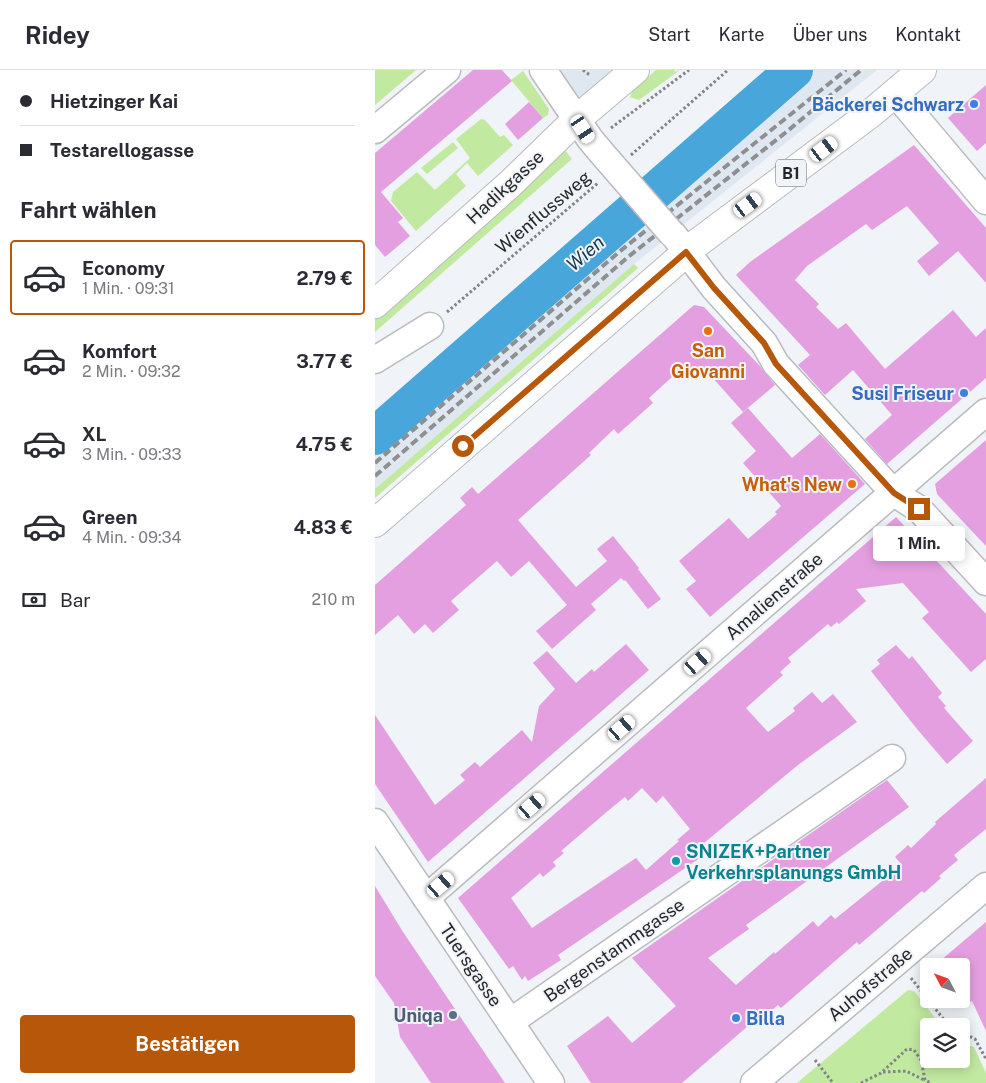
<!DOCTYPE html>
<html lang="de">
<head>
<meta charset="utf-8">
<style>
	:root { --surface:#fff; --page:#f7f7f7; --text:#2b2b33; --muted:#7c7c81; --line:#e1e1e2; --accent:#b6570a }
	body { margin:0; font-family:"Public Sans",sans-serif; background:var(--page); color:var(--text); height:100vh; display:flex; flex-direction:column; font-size:19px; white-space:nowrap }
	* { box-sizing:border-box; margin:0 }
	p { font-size:16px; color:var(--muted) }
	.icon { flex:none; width:28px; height:28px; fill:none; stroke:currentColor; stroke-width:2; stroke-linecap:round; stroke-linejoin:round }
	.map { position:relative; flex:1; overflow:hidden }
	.details { display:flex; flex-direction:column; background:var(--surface); width:375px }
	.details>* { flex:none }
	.hud { display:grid; align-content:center; height:110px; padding:0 20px; background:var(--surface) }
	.needle { width:32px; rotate:311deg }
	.fabs { position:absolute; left:545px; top:888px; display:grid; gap:10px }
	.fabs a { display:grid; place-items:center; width:50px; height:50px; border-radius:5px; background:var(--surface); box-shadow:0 2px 12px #0003; font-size:25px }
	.end { position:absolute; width:22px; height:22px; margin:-11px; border:6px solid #b6570a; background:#fff; box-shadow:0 0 0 2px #fff }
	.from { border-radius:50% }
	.bubble { position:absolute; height:35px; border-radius:5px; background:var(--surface); box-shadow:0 2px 12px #0003; font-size:16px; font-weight:700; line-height:35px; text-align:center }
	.car { position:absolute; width:15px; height:30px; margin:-15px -8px; border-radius:6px; box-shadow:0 0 4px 1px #0007; background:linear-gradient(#fff 24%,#345 0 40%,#fff 0 76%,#345 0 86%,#fff 0) }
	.hud b { display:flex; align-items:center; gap:18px; height:48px; font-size:19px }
	.hud b+b { border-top:1px solid var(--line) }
	.hud i { width:12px; height:12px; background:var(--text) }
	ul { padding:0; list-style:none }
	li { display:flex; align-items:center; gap:15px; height:75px; margin:0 10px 8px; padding:0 10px; border:2px solid transparent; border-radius:5px }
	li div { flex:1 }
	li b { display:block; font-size:19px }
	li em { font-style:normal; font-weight:700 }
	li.on { border-color:var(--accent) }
	li>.icon { width:45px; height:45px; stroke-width:1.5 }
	h2 { padding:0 20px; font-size:22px; line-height:60px }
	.pay { display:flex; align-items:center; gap:12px; height:55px; padding:0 20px; font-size:19px }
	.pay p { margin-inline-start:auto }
	.button { display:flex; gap:10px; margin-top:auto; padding:10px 20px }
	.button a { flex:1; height:58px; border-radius:5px; background:var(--accent); color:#fff; font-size:20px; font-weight:700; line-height:58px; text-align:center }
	header { display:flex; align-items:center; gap:30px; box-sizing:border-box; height:70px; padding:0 25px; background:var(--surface); border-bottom:1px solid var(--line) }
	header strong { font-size:24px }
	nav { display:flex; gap:28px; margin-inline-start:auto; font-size:18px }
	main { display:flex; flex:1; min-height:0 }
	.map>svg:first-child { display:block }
	.built { fill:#dfe7f1 }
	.green { fill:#c2e9a0 }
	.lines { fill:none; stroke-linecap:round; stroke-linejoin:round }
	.river { stroke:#48a6da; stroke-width:38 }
	.building { fill:#e49fe0; fill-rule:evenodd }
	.minor-casing { stroke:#b9bbbf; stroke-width:29 }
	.major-casing { stroke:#b9bbbf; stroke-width:30 }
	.path { stroke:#828487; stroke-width:3; stroke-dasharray:2.5 2.5; stroke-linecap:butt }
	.minor { stroke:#fff; stroke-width:26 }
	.major { stroke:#fff; stroke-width:28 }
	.rail { stroke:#8d8f91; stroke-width:4; stroke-dasharray:8 4; stroke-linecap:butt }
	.minor-bridge-casing { stroke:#b9bbbf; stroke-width:29; stroke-linecap:butt }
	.minor-bridge { stroke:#fff; stroke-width:26 }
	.route { stroke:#b6570a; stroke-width:6 }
	.shop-dot { fill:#3f7fe0; stroke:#f0f3f7; stroke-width:2 }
	.food-dot { fill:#e8710a; stroke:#f0f3f7; stroke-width:2 }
	.culture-dot { fill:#0f9aa8; stroke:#f0f3f7; stroke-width:2 }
	.service-dot { fill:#5c6f8a; stroke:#f0f3f7; stroke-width:2 }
	.labels { text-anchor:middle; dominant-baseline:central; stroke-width:4; stroke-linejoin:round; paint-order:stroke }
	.shield { fill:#f0f3f7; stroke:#626465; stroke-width:1 }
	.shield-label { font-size:16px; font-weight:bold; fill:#252627 }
	.shop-label { font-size:18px; font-weight:bold; fill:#366cbe; stroke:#f0f3f7; text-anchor:end }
	.street-label { font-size:18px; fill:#252627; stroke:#f0f3f7 }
	.food-label { font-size:18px; font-weight:bold; fill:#c56008; stroke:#f0f3f7 }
	.culture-label { font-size:18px; font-weight:bold; fill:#0d838f; stroke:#f0f3f7; text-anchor:start }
	.service-label { font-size:18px; font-weight:bold; fill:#4e5e75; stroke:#f0f3f7; text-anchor:end }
	.water-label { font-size:19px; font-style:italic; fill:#123a50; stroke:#f0f3f7 }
</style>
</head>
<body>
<header>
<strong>Ridey</strong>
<nav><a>Start</a><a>Karte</a><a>Über uns</a><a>Kontakt</a></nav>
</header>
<main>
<section class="details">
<div class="hud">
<b><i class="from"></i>Hietzinger Kai</b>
<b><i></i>Testarellogasse</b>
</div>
<h2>Fahrt wählen</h2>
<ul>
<li class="on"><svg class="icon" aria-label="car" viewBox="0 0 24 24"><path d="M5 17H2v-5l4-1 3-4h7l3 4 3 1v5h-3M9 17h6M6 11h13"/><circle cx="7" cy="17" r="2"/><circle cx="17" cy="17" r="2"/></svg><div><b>Economy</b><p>1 Min. · 09:31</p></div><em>2.79 €</em></li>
<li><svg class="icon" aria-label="car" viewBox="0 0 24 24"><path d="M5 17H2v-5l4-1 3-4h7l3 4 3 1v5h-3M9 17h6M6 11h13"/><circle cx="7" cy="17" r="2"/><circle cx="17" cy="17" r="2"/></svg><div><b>Komfort</b><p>2 Min. · 09:32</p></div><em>3.77 €</em></li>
<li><svg class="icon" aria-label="car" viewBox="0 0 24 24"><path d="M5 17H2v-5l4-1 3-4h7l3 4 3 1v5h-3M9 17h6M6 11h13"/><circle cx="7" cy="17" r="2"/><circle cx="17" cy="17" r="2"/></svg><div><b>XL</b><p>3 Min. · 09:33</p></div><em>4.75 €</em></li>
<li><svg class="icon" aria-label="car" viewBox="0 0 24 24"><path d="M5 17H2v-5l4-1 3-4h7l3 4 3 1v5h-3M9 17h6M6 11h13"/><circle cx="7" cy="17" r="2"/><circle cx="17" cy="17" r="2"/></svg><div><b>Green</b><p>4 Min. · 09:34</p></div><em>4.83 €</em></li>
</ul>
<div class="pay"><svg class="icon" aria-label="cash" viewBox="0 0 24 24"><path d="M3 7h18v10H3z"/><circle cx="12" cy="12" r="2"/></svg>Bar<p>210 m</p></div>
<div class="button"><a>Bestätigen</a></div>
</section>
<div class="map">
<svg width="611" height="1013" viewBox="0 0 611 1013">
	<rect width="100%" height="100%" fill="#f0f3f7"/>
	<g class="built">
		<polygon points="182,0 240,0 205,30"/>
		<polygon points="440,0 502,0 259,194 0,419 0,379"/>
	</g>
	<g class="green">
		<polygon points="0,0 41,0 0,35"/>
		<polygon points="281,0 300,0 299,2 305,0 264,30 255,27 258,20"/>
		<polygon points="148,1 174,39 173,45 168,48 136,10"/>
		<polygon points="106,49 110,50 125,67 129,65 138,75 103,106 92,93 81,104 91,116 41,161 16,131 18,122 42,102 60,120 95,88 81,69"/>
		<polygon points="78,72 83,78 52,104 46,98"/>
		<polygon points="189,79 197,89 0,262 0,249"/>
		<polygon points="259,194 263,198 0,428 0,419"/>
		<polygon points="533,920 539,921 566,956 554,956 554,989 586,989 586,973 599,977 611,1003 611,1013 422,1013"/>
	</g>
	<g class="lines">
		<polyline class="river" points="0,366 419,0"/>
	</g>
	<g class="building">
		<polygon points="98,0 127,0 137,11 6,122 28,148 23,152 35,166 10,187 0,175 0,83"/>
		<polygon points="611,15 611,73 602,81 573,48"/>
		<polygon points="154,32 168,48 143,70 130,54"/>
		<polygon points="539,75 611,158 611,213 583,181 554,206 542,191 564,173 532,136 497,160 491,154 432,196 420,210 444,234 441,237 463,259 471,253 510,299 578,240 601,267 611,258 611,308 512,394 490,369 517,345 478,300 450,325 423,295 435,285 361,205 375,192"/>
		<polygon points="319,235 329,237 384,295 400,315 368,342 329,298 319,307 309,296 274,328 278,333 243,364 239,359 214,383 216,385 143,450 201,517 232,491 222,479 238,466 264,498 263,499 286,529 273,539 250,510 249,511 246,508 216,534 221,540 177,579 161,561 192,535 154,491 136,507 122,491 76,531 84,540 58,563 50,554 39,564 23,545 0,565 0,515 91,435 85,428 97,417 103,424"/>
		<polygon points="373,338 417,388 445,364 490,414 335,547 311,519 321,511 304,491 354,448 373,469 402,444 400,442 406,436 368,393 381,381 356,353"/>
		<polygon points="611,370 611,476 562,424 560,414"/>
		<path d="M521,447L611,544V589L596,602L547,548L554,542L528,513L481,519L491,531L464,554L462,552L456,557L453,554L413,588L416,592L405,602L408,605L371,638L393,662L420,641L418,638L437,622L447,633L458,624L482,652L423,695L329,773L335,781L183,885L186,890L153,911L150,906L147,910L138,896L134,899L83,828ZM267,718L281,733L288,726L315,759L302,770L304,771L271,800L261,788L157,858L136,828L165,803L168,807L181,796L178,792L189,783L186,781L234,740L250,727L253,731Z"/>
		<polygon points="251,574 274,600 53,792 0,714 0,645 60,735 90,710 85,705 100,692 105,697 147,660 157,672 164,636 180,619 158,593 172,581 201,613 217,599 219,602"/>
		<polygon points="521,575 534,589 537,586 567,623 563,627 571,636 569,638 598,671 572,694 542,659 496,601 505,594 502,590"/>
		<polygon points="611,708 611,759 579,785 583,790 564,806 566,808 549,823 547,821 484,875 482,872 406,938 403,935 390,946 388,943 307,1013 216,1013 192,976 233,946 257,973 301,936 257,888 512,710 534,737 371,855 374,859 333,888 361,915 399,882 400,884 438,851 443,857 456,845 460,849 506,812 526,794 520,787 533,775 536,778 561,754 560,752"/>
		<polygon points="0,816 28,862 130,1013 56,1013 25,967 19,933 0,906"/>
		<polygon points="611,852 611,961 597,931 586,937 586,896 559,896"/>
	</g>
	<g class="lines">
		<g class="minor-casing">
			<g id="minor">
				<polyline points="168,0 215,69 225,81"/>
				<polyline points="520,23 611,131"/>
				<polyline points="0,60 72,0"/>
				<polyline points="298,164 339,218 389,273 401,294 519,423 544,439 611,512"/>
				<polyline points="0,290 55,256"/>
				<polyline points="0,752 176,1013"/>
				<polyline points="51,828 611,342"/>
				<polyline points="135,952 517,688"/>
				<polyline points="379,1013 611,816"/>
			</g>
		</g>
		<g class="major-casing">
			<g id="major">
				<polyline points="0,234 136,113 202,49 260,0"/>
				<polyline points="0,453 321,174 495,44 547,0"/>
			</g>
		</g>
		<g class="path">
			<polyline points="208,0 216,6"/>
			<polyline points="236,58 314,0"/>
			<polyline points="256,85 353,0"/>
			<polyline points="72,242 223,113"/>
			<polyline points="536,908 574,956"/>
			<polyline points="586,962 600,969 611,989"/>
			<polyline points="440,990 458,1013"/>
			<polyline points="508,1002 531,1001 549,1010"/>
			<polyline points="486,1013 506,1003 532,979 539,980 546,990 550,1010 556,1013"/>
		</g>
		<use href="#minor" class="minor"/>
		<use href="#major" class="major"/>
		<g class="rail">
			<polyline points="0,393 244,182 471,0"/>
			<polyline points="0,406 253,187 410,63 486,0"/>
		</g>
		<g class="minor-bridge-casing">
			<polyline id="minor-bridge" points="225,81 297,164"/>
		</g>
		<use href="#minor-bridge" class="minor-bridge"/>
	</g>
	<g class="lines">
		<polyline class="route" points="88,376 311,182 339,218 389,273 401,294 519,423 544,439"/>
	</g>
	<g class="shop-dot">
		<circle cx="599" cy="34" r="5"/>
		<circle cx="589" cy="323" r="5"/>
		<circle cx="361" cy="948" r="5"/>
	</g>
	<g class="food-dot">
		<circle cx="333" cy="261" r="5"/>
		<circle cx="477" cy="414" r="5"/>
	</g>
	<circle class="culture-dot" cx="301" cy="791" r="5"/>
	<circle class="service-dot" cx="78" cy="945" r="5"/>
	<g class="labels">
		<rect class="shield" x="401" y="89.5" width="30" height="27" rx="4"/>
		<g class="shield-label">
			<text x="416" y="103">B1</text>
		</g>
		<g class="shop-label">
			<text x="589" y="34">Bäckerei Schwarz</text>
			<text x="579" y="323">Susi Friseur</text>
			<text x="371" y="948" text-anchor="start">Billa</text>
		</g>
		<g class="street-label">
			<text transform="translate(130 117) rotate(-43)">Hadikgasse</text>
			<text transform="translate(168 142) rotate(-40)">Wienflussweg</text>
			<text transform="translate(399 526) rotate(-41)">Amalienstraße</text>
			<text transform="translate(239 880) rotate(-35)">Bergenstammgasse</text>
			<text transform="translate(96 895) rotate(56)">Tuersgasse</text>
			<text transform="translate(495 914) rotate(-40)">Auhofstraße</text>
		</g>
		<g class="food-label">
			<text x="333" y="280">San<tspan x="333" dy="21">Giovanni</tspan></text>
			<text x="467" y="414" text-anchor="end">What's New</text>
		</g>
		<g class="culture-label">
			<text x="311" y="781">SNIZEK+Partner<tspan x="311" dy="21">Verkehrsplanungs GmbH</tspan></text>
		</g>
		<g class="service-label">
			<text x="68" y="945">Uniqa</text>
		</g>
		<g class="water-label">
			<text transform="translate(210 183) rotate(-41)">Wien</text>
		</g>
	</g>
</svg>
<div class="fabs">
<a><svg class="needle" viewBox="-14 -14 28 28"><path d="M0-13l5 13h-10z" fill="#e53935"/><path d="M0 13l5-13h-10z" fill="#7c7c81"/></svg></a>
<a><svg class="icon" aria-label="layers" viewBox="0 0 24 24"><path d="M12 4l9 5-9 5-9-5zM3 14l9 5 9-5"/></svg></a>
</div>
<i class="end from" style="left:88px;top:376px"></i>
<i class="end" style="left:544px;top:439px"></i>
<div class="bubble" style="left:498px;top:456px;width:92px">1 Min.</div>
<i class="car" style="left:208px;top:59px;rotate:147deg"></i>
<i class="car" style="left:449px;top:79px;rotate:53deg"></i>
<i class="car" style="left:373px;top:135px;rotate:54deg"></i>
<i class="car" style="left:323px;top:592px;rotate:49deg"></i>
<i class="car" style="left:247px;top:658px;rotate:49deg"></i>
<i class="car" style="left:157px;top:736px;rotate:49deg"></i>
<i class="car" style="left:66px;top:815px;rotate:49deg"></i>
</div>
</main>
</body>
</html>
